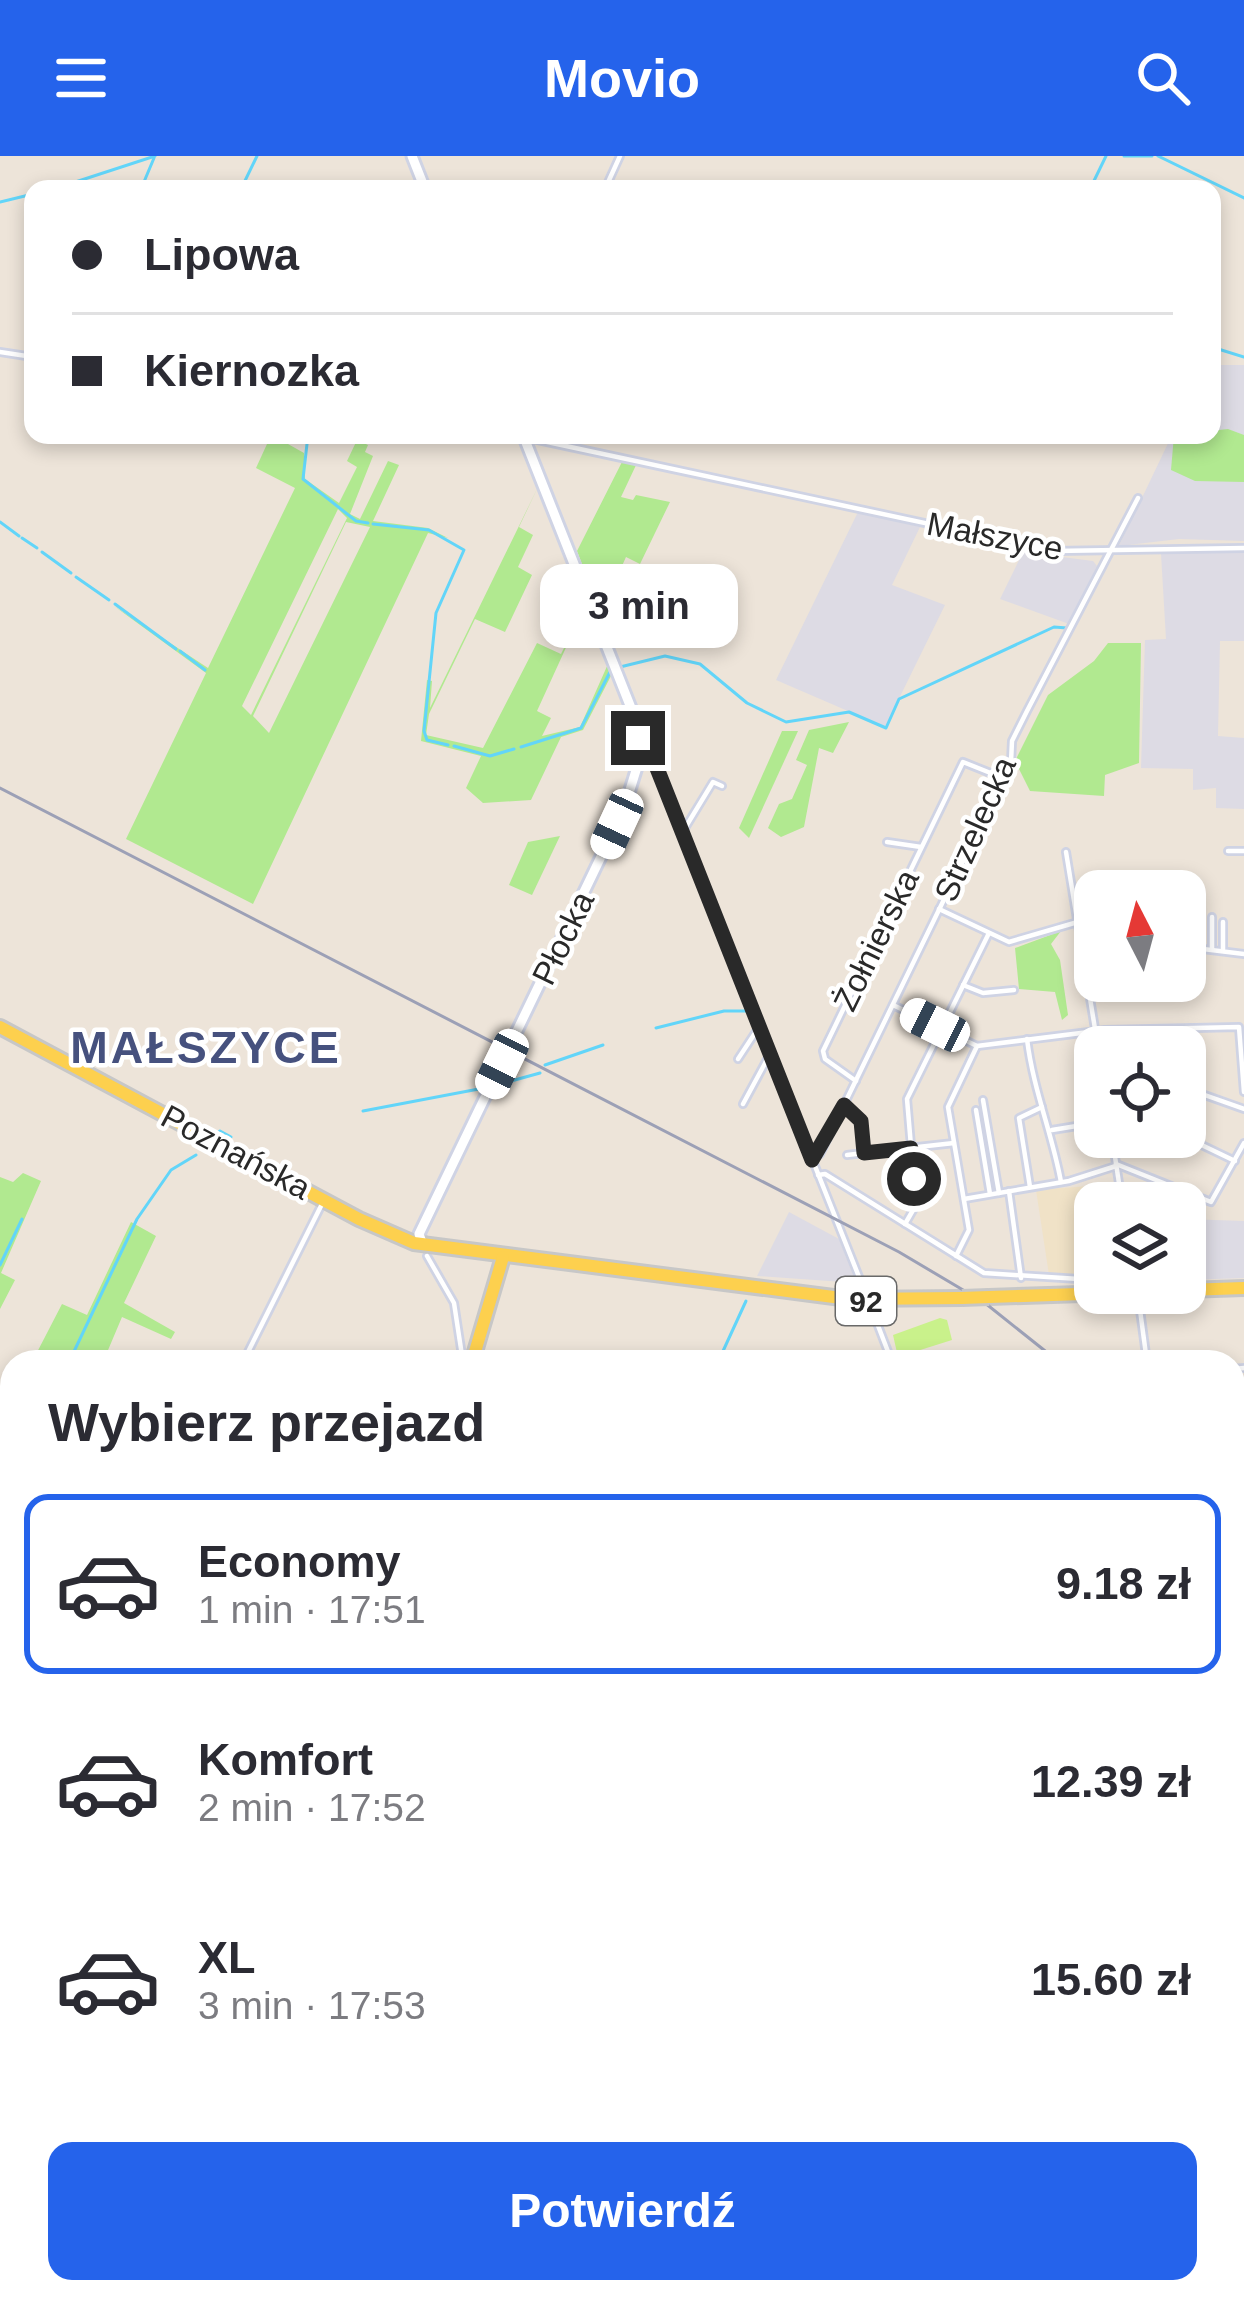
<!DOCTYPE html>
<html lang="pl">
<head>
<meta charset="utf-8">
<style>
	:root { --surface:#fff; --page:#f2f2f3; --text:#2b2b33; --muted:#7c7c81; --line:#e1e1e2; --accent:#2563eb }
	body { margin:0; font-family:Arial,sans-serif; background:var(--page); color:var(--text); height:100vh; display:flex; flex-direction:column; font-size:45px; white-space:nowrap }
	* { box-sizing:border-box; margin:0 }
	p { font-size:39px; color:var(--muted) }
	.icon { flex:none; width:66px; height:66px; fill:none; stroke:currentColor; stroke-width:2; stroke-linecap:round; stroke-linejoin:round }
	.map { position:relative; flex:1; overflow:hidden }
	.details { position:absolute; left:0px; top:1194px; width:1245px; height:954px; display:flex; flex-direction:column; background:var(--surface); border-radius:36px 36px 0 0; box-shadow:0 6px 18px #0003 }
	.details>* { flex:none }
	.guide { position:absolute; left:24px; top:24px; width:1197px; height:264px; border-radius:24px; box-shadow:0 6px 18px #0003; display:grid; align-content:center; height:264px; padding:0 48px; background:var(--surface) }
	.needle { width:78px; rotate:354deg }
	.buttons { position:absolute; left:1074px; top:714px; display:grid; gap:24px }
	.buttons a { display:grid; place-items:center; width:132px; height:132px; border-radius:24px; background:var(--surface); box-shadow:0 6px 18px #0003; font-size:60px }
	.end { position:absolute; width:54px; height:54px; margin:-27px; border:15px solid #292929; background:#fff; box-shadow:0 0 0 6px #fff }
	.from { border-radius:50% }
	.bubble { position:absolute; height:84px; border-radius:24px; background:var(--surface); box-shadow:0 6px 18px #0003; font-size:39px; font-weight:700; line-height:84px; text-align:center }
	.car { position:absolute; width:36px; height:72px; margin:-36px -18px; border-radius:15px; box-shadow:0 0 9px 3px #0007; background:linear-gradient(#fff 24%,#345 0 40%,#fff 0 76%,#345 0 86%,#fff 0) }
	.guide b { display:flex; align-items:center; gap:42px; height:114px; font-size:45px }
	.guide b+b { border-top:3px solid var(--line) }
	.guide i { width:30px; height:30px; background:var(--text) }
	ul { padding:0; list-style:none }
	li { display:flex; align-items:center; gap:36px; height:180px; margin:0 24px 18px; padding:0 24px; border:6px solid transparent; border-radius:24px }
	li div { flex:1 }
	li b { display:block; font-size:45px }
	li em { font-style:normal; font-weight:700 }
	li.on { border-color:var(--accent) }
	li>.icon { width:108px; height:108px; stroke-width:1.5 }
	h2 { padding:0 48px; font-size:54px; line-height:144px }
	.action { display:flex; gap:24px; margin-top:auto; padding:24px 48px }
	.action a { flex:1; height:138px; border-radius:24px; background:var(--accent); color:#fff; font-size:48px; font-weight:700; line-height:138px; text-align:center }
	header { display:flex; justify-content:space-between; align-items:center; height:156px; padding:0 48px; background:var(--accent); color:#fff; font-size:54px; font-weight:700 }
	.map>svg:first-child { display:block }
	.industrial { fill:#dddbe4 }
	.education { fill:#f0e2c7 }
	.green { fill:#b1e990; fill-rule:evenodd }
	.pitch { fill:#c9f18b }
	.lines { fill:none; stroke-linecap:round; stroke-linejoin:round }
	.stream { stroke:#62d5f9; stroke-width:3 }
	.street-casing { stroke:#cfd3e4; stroke-width:10 }
	.secondary-casing { stroke:#cfd3e4; stroke-width:15 }
	.primary-casing { stroke:#c7c7c7; stroke-width:18 }
	.street { stroke:#fff; stroke-width:4.5 }
	.secondary { stroke:#fff; stroke-width:9 }
	.primary { stroke:#fdd04e; stroke-width:12 }
	.rail { stroke:#9ca0b6; stroke-width:3 }
	.primary-bridge-casing { stroke:#c7c7c7; stroke-width:18; stroke-linecap:butt }
	.primary-bridge { stroke:#fdd04e; stroke-width:12 }
	.route { stroke:#292929; stroke-width:15 }
	.labels { text-anchor:middle; dominant-baseline:central; stroke-width:9; stroke-linejoin:round; paint-order:stroke }
	.shield { fill:#fff; stroke:#696969; stroke-width:3 }
	.shield-label { font-size:30px; font-weight:bold; fill:#292929 }
	.street-label { font-size:33px; fill:#292929; stroke:#fff }
	.district-label { font-size:45px; font-weight:bold; letter-spacing:3px; fill:#46517e; stroke:#fff }
</style>
</head>
<body>
<header><svg class="icon" aria-label="menu" viewBox="0 0 24 24"><path d="M4 6h16M4 12h16M4 18h16"/></svg>Movio<svg class="icon" aria-label="search" viewBox="0 0 24 24"><circle cx="10" cy="10" r="6"/><path d="M15 15l6 6"/></svg></header>
<div class="map">
<svg width="1244" height="2148" viewBox="0 0 1244 2148">
	<rect width="100%" height="100%" fill="#ede4d9"/>
	<g class="industrial">
		<polygon points="1212,209 1244,209 1244,385 1179,383 1119,390 1172,279 1212,279"/>
		<polygon points="858,356 920,371 892,429 945,449 885,571 776,524"/>
		<polygon points="1244,395 1244,485 1220,485 1218,580 1244,582 1244,653 1216,652 1216,632 1193,634 1193,613 1141,612 1145,484 1166,483 1161,398"/>
		<polygon points="1023,396 1093,405 1097,410 1069,468 1000,443"/>
		<polygon points="789,1056 839,1083 854,1122 843,1126 757,1120"/>
		<polygon points="1185,1063 1244,1065 1244,1122 1185,1124"/>
	</g>
	<polygon class="education" points="1115,1028 1118,1047 1095,1047 1095,1121 1049,1119 1036,1034"/>
	<g class="green">
		<polygon points="1228,273 1244,279 1244,326 1195,325 1171,314 1174,279"/>
		<path d="M257,279H272L304,297L305,323L339,347L357,311L347,305L357,284L368,289L365,296L373,300L350,358L360,363L388,305L399,309L373,365L428,372L448,382L428,377L253,748L126,683L206,517L114,450L208,512L295,332L256,312L267,288ZM338,353L347,362L251,559L242,550ZM346,366L370,371L269,577L253,560Z"/>
		<polygon points="623,304 637,307 621,341 633,344 636,339 670,346 640,408 626,401 601,457 594,439 602,421 593,436 577,395"/>
		<polygon points="538,331 519,371 533,379 518,411 532,419 505,476 475,463 429,558 426,579 483,592 537,487 561,498 585,450 537,555 551,562 542,580 580,571 608,508 612,518 583,574 561,581 531,644 483,647 466,632 481,600 421,585 427,524 432,525 430,552"/>
		<polygon points="1108,487 1141,487 1139,607 1105,619 1104,640 1030,635 1015,605 1048,539 1094,505"/>
		<polygon points="849,566 833,597 819,592 804,671 781,681 768,672 779,648 792,643 807,609 796,604 809,574"/>
		<polygon points="782,575 798,575 749,682 739,672"/>
		<polygon points="560,680 532,739 509,729 528,686"/>
		<polygon points="1061,775 1051,788 1060,804 1068,859 1062,864 1055,836 1019,833 1015,792"/>
		<polygon points="23,1017 41,1025 1,1117 15,1124 0,1153 0,1021 13,1026"/>
		<polygon points="131,1066 156,1080 124,1147 175,1176 171,1183 122,1161 103,1206 32,1206 62,1148 87,1159"/>
		<polygon points="0,1346 12,1351 12,1847 0,1848"/>
	</g>
	<polygon class="pitch" points="940,1162 947,1164 952,1184 898,1201 893,1179"/>
	<g class="lines">
		<g class="stream">
			<polyline points="1124,0 1152,0"/>
			<polyline points="1158,0 1244,42"/>
			<polyline points="57,32 155,0"/>
			<polyline points="141,33 154,2"/>
			<polyline points="241,33 257,0"/>
			<polyline points="1090,33 1106,0"/>
			<polyline points="0,46 33,38"/>
			<polyline points="1215,192 1244,201"/>
			<polyline points="308,279 303,323 356,365 368,367"/>
			<polyline points="0,366 19,380"/>
			<polyline points="373,368 429,374 464,394 436,457 424,575 427,584 448,589"/>
			<polyline points="22,382 37,392"/>
			<polyline points="42,396 71,417"/>
			<polyline points="76,421 109,444"/>
			<polyline points="115,448 176,493"/>
			<polyline points="180,495 205,514"/>
			<polyline points="620,511 665,500 700,508 747,547 786,566 849,556 886,572 899,543 1054,471 1067,472"/>
			<polyline points="454,590 490,600 514,593"/>
			<polyline points="521,591 581,572 611,514"/>
			<polyline points="656,872 724,855 749,855"/>
			<polyline points="545,909 603,889"/>
			<polyline points="493,930 540,917"/>
			<polyline points="363,955 484,932"/>
			<polyline points="213,980 220,975 231,981"/>
			<polyline points="0,1109 22,1063"/>
			<polyline points="69,1206 137,1063 171,1014 196,999"/>
			<polyline points="718,1206 746,1145"/>
			<polyline points="0,1845 12,1844"/>
			<polyline points="206,2148 228,2136"/>
		</g>
		<g class="street-casing">
			<g id="street">
				<polyline points="605,33 620,0"/>
				<polyline points="0,196 33,201"/>
				<polyline points="524,281 1055,395 1244,392"/>
				<polyline points="638,582 647,587 865,1136"/>
				<polyline points="682,677 713,626 722,630"/>
				<polyline points="887,686 921,691"/>
				<polyline points="1228,695 1244,695"/>
				<polyline points="1066,696 1098,891"/>
				<polyline points="939,753 1009,786 1095,761"/>
				<polyline points="1223,766 1223,793"/>
				<polyline points="1212,793 1212,761"/>
				<polyline points="1185,801 1203,793 1244,798"/>
				<polyline points="963,829 983,837 1014,834"/>
				<polyline points="893,849 977,890 1105,874 1239,871 1244,936"/>
				<polyline points="1190,873 1199,937 1244,953"/>
				<polyline points="1144,874 1146,891"/>
				<path d="M1027,883C1033,933 1052,977 1061,1026"/>
				<polyline points="738,903 759,871"/>
				<polyline points="856,925 825,903 823,895 963,606 1003,622"/>
				<polyline points="983,944 999,1037"/>
				<polyline points="743,948 770,898"/>
				<polyline points="844,949 861,965 864,997 954,987"/>
				<polyline points="976,954 990,1038"/>
				<polyline points="1052,974 1095,967"/>
				<polyline points="1112,981 1122,1047"/>
				<polyline points="1185,981 1235,1005"/>
				<polyline points="847,999 864,997"/>
				<polyline points="812,1004 820,998 1011,606 1012,585 1027,555 1138,342"/>
				<polyline points="1116,1008 1211,1046 1244,987"/>
				<polyline points="818,1019 825,1018 984,1117 1095,1124"/>
				<polyline points="1030,1031 1019,962 1042,951"/>
				<polyline points="1009,1035 1021,1122"/>
				<polyline points="964,1043 1069,1025 1116,1010"/>
				<polyline points="905,1068 916,1049 907,943 989,777"/>
				<polyline points="427,1100 454,1147 463,1206"/>
				<polyline points="956,1100 969,1074 948,951 977,890"/>
				<polyline points="872,1154 892,1206"/>
				<polyline points="1140,1154 1147,1206"/>
				<polyline points="243,1206 322,1048"/>
				<polyline points="1233,1213 1244,1212"/>
				<polyline points="1233,1299 1244,1365"/>
				<polyline points="1233,1481 1244,1520"/>
				<polyline points="1233,1899 1244,1900"/>
				<polyline points="0,2022 12,2022"/>
				<polyline points="0,2103 12,2105"/>
				<polyline points="362,2136 366,2148"/>
				<polyline points="421,2136 424,2148"/>
				<polyline points="517,2136 518,2148"/>
				<polyline points="542,2136 569,2148"/>
				<polyline points="605,2136 632,2141"/>
				<polyline points="630,2136 644,2147"/>
				<polyline points="1004,2136 1005,2148"/>
				<polyline points="305,2146 318,2142 316,2136"/>
				<polyline points="102,2148 103,2136"/>
				<polyline points="758,2148 766,2136"/>
				<polyline points="835,2148 841,2136"/>
				<polyline points="1192,2148 1194,2136"/>
			</g>
		</g>
		<g class="secondary-casing">
			<g id="secondary">
				<polyline points="412,0 425,33"/>
				<polyline points="423,1089 419,1078 624,653 638,608 635,562 523,279"/>
				<polyline points="1233,1561 1244,1523"/>
				<polyline points="1233,1591 1244,1658"/>
				<polyline points="1233,1727 1244,1735"/>
				<polyline points="1233,1851 1244,1762"/>
				<polyline points="1233,1994 1244,1998"/>
				<polyline points="172,2136 182,2148"/>
				<polyline points="690,2136 709,2148"/>
				<polyline points="982,2136 986,2136"/>
				<polyline points="15,2148 49,2136"/>
				<polyline points="914,2148 919,2136"/>
			</g>
		</g>
		<g class="primary-casing">
			<g id="primary">
				<polyline points="0,871 359,1063 414,1087 849,1143 962,1142"/>
				<polyline points="1185,1134 1244,1132"/>
				<polyline points="989,1141 1112,1137"/>
				<polyline points="472,1206 503,1101"/>
				<polyline points="232,2148 249,2136"/>
			</g>
		</g>
		<use href="#street" class="street"/>
		<use href="#secondary" class="secondary"/>
		<use href="#primary" class="primary"/>
		<g class="rail">
			<polyline points="0,632 899,1096 985,1147 1059,1206"/>
			<polyline points="1233,1431 1244,1452"/>
		</g>
		<g class="primary-bridge-casing">
			<polyline id="primary-bridge" points="962,1142 989,1141"/>
		</g>
		<use href="#primary-bridge" class="primary-bridge"/>
	</g>
	<g class="lines">
		<polyline class="route" points="638,582 647,587 812,1004 844,949 861,965 864,997 911,992 914,1023"/>
	</g>
	<g class="labels">
		<rect class="shield" x="836" y="1121" width="60" height="48" rx="9"/>
		<g class="shield-label">
			<text x="866" y="1145">92</text>
		</g>
		<g class="street-label">
			<text transform="translate(995 380) rotate(11)">Małszyce</text>
			<text transform="translate(975 673) rotate(-66)">Strzelecka</text>
			<text transform="translate(563 782) rotate(-64)">Płocka</text>
			<text transform="translate(876 784) rotate(-64)">Żołnierska</text>
			<text transform="translate(236 996) rotate(28)">Poznańska</text>
		</g>
		<g class="district-label">
			<text x="206" y="891">MAŁSZYCE</text>
		</g>
	</g>
</svg>
<div class="buttons">
<a><svg class="needle" viewBox="-14 -14 28 28"><path d="M0-13l5 13h-10z" fill="#e53935"/><path d="M0 13l5-13h-10z" fill="#7c7c81"/></svg></a>
<a><svg class="icon" aria-label="locate" viewBox="0 0 24 24"><circle cx="12" cy="12" r="6"/><path d="M12 2v4M12 18v4M2 12h4M18 12h4"/></svg></a>
<a><svg class="icon" aria-label="layers" viewBox="0 0 24 24"><path d="M12 4l9 5-9 5-9-5zM3 14l9 5 9-5"/></svg></a>
</div>
<i class="end from" style="left:914px;top:1023px"></i>
<i class="end" style="left:638px;top:582px"></i>
<div class="bubble" style="left:540px;top:408px;width:198px">3 min</div>
<i class="car" style="left:617px;top:668px;rotate:205deg"></i>
<i class="car" style="left:935px;top:869px;rotate:296deg"></i>
<i class="car" style="left:502px;top:908px;rotate:206deg"></i>
<div class="guide">
<b><i class="from"></i>Lipowa</b>
<b><i></i>Kiernozka</b>
</div>
<section class="details">
<h2>Wybierz przejazd</h2>
<ul>
<li class="on"><svg class="icon" aria-label="car" viewBox="0 0 24 24"><path d="M5 17H2v-5l4-1 3-4h7l3 4 3 1v5h-3M9 17h6M6 11h13"/><circle cx="7" cy="17" r="2"/><circle cx="17" cy="17" r="2"/></svg><div><b>Economy</b><p>1 min · 17:51</p></div><em>9.18 zł</em></li>
<li><svg class="icon" aria-label="car" viewBox="0 0 24 24"><path d="M5 17H2v-5l4-1 3-4h7l3 4 3 1v5h-3M9 17h6M6 11h13"/><circle cx="7" cy="17" r="2"/><circle cx="17" cy="17" r="2"/></svg><div><b>Komfort</b><p>2 min · 17:52</p></div><em>12.39 zł</em></li>
<li><svg class="icon" aria-label="car" viewBox="0 0 24 24"><path d="M5 17H2v-5l4-1 3-4h7l3 4 3 1v5h-3M9 17h6M6 11h13"/><circle cx="7" cy="17" r="2"/><circle cx="17" cy="17" r="2"/></svg><div><b>XL</b><p>3 min · 17:53</p></div><em>15.60 zł</em></li>
</ul>
<div class="action"><a>Potwierdź</a></div>
</section>
</div>
</body>
</html>
